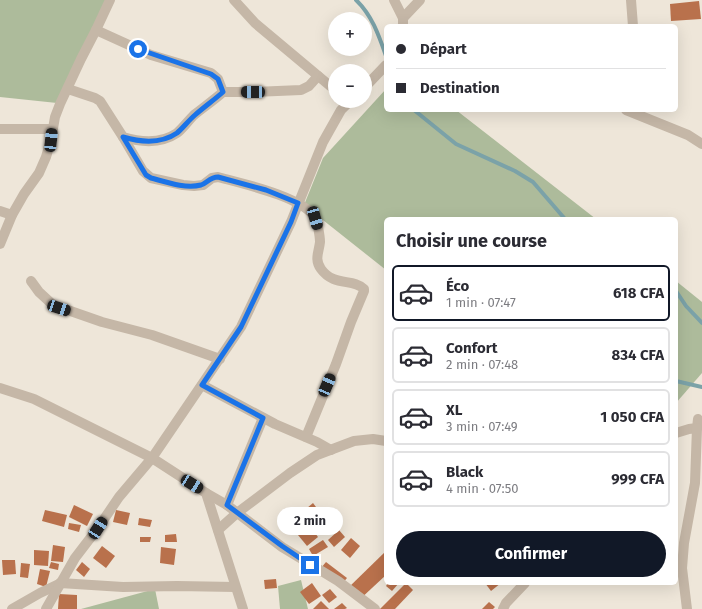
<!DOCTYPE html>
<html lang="fr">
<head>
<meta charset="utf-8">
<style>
	:root { --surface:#fff; --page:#f2f2f3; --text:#2b2b33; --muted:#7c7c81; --line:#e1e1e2; --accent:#111827 }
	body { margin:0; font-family:"Fira Sans",sans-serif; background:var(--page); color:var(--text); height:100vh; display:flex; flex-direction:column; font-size:15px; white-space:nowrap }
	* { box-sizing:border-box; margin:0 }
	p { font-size:13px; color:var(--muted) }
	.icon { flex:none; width:22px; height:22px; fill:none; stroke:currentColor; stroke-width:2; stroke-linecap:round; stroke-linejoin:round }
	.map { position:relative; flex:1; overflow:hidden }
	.side { position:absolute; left:384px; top:217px; width:294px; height:368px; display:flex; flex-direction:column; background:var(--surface); border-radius:6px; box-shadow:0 4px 16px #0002 }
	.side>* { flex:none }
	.guide { position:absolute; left:384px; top:24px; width:294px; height:88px; border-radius:6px; box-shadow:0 4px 16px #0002; display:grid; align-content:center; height:88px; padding:0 12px; background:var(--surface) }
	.tools { position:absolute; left:328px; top:12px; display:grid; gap:8px }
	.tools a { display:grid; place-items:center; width:44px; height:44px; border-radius:50%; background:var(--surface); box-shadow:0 4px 16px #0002; font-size:20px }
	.end { position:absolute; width:18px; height:18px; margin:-9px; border:5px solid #1a73e8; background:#fff; box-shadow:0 0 0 2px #fff }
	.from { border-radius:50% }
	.bubble { position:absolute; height:28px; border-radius:14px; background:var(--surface); box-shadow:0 4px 16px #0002; font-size:13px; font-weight:700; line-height:28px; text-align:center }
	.car { position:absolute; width:12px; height:24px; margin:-12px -6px; border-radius:5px; box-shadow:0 0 3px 1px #0007; background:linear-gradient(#222 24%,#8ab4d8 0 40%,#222 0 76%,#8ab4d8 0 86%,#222 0) }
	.guide b { display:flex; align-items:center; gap:14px; height:38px; font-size:15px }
	.guide b+b { border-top:1px solid var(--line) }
	.guide i { width:10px; height:10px; background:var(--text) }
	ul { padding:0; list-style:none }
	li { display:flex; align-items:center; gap:12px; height:56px; margin:0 8px 6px; padding:0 4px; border:2px solid var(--line); border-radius:6px }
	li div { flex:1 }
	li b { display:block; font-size:15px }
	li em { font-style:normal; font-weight:700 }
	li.selected { border-color:var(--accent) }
	li>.icon { width:36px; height:36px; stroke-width:1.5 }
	h2 { padding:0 12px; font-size:18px; line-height:48px }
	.primary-button { display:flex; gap:8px; margin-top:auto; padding:8px 12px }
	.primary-button a { flex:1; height:46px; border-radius:24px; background:var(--accent); color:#fff; font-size:16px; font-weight:700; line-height:46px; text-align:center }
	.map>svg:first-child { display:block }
	.green { fill:#adbb9b }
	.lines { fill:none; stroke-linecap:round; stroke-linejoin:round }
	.stream { stroke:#7ba2a8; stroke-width:4 }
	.building { fill:#b9714c }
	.minor { stroke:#c5b7a7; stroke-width:10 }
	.route { stroke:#1a73e8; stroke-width:5 }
</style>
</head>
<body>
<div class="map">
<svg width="702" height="609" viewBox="0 0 702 609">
	<rect width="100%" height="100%" fill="#eee6d9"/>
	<g class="green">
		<polygon points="0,0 106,0 57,103 0,97"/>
		<polygon points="386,89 386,110 456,110 596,219 386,219 386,270 304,205 323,158"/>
		<polygon points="676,281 702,302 702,373 676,403"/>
		<polygon points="301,580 308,609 280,609 278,586"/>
		<polygon points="155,589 159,609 81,609"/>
	</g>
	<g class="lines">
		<g class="stream">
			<path d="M356,0C372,15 379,36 386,56"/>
			<polyline points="414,110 456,144 515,171 533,182 565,219"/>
			<polyline points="676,291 686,306 702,323"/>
			<polyline points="676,381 702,387"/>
		</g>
	</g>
	<g class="building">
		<polygon points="699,1 701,19 671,21 670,4"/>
		<polygon points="313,503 322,515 309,525 300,514"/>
		<polygon points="74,505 93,514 87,526 69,517"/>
		<polygon points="45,510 67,515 64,527 42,521"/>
		<polygon points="116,510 130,513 127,525 113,522"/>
		<polygon points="139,518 152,520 150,527 138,525"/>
		<polygon points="69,523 81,525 79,532 68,529"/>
		<polygon points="310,526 318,537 307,546 298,535"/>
		<polygon points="339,530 345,537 334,547 328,540"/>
		<polygon points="176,534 177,542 165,542 165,535"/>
		<polygon points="140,537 151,537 150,542 140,542"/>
		<polygon points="351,538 360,546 350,558 341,550"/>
		<polygon points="323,540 328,547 313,556 309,549"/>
		<polygon points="53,545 65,547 63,562 51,561"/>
		<polygon points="102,546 115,556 106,568 93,558"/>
		<polygon points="161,547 176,549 174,565 160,563"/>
		<polygon points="34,550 49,551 48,566 34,565"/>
		<polygon points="386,551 386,575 358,601 347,589"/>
		<polygon points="2,560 15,560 16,574 3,575"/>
		<polygon points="51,562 59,564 58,570 49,568"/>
		<polygon points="82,562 90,569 84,577 76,570"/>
		<polygon points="326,562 347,578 341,585 321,568"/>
		<polygon points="21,563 30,564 28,578 20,577"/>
		<polygon points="40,569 50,571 46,587 37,584"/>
		<polygon points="276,579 277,588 265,589 264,580"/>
		<polygon points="312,583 321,596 309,604 300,592"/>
		<polygon points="388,583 399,583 392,591 386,586"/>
		<polygon points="406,583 413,590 395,609 380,609"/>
		<polygon points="485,583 501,583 491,591"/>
		<polygon points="330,589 337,597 329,603 322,595"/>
		<polygon points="59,594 77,595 77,609 58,609"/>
		<polygon points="321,601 329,609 313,609"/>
		<polygon points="489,602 495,607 493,609 482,609"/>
		<polygon points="342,603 347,608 345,609 334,609"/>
	</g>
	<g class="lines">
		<g class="minor">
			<polyline points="234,0 255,23 335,90"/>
			<polyline points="394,0 403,18 403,26"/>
			<polyline points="631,0 633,26"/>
			<polyline points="403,18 420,0"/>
			<polyline points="96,30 151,55 211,73 218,79 223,92"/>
			<polyline points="365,87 386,65"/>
			<path d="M68,89L95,98L100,101L123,137C140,142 161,144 177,133C183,128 188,121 194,115C204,107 214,100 223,92H253L301,90L309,86L318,76"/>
			<polyline points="626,110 688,135 702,144"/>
			<polyline points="0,129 53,129"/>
			<path d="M123,137L143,171L151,178L183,185L194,186L203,185L212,178L218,177C240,183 304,197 315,218C316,221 317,225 318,227C319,232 320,238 320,242C319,252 314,259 321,269C334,287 353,278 364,289V291L351,322L336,364L306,437"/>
			<polyline points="0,211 12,215"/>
			<polyline points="0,244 12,215 24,194 39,173 46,157 51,140 55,117 60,104 81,59 96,30 110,0"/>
			<polyline points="31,281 39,292 52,304 59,307 102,322 152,335 220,359"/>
			<polyline points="202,385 275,424 317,442 331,450"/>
			<polyline points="0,388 34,399 152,458 206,493 243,609"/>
			<polyline points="676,433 689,429 697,428 698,419"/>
			<polyline points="206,493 227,505 282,547 338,581 375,609"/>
			<polyline points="227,505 263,418"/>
			<polyline points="218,530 237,513 290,473 317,455 354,441 373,439 386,441"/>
			<polyline points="60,583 123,587 177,586 235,587"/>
			<polyline points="12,609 40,593 59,584"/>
			<polyline points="46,609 75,558 98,528 119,497 152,458 241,327 291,222 323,142 341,110 350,101"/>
			<polyline points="503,609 506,603 525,583"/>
			<polyline points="687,609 682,568 684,543 695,483 697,428"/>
		</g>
	</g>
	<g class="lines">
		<path class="route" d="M138,49L211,74L218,79L223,92C214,100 204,107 195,115C188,121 183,128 177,133C161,144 140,142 123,137L146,175L151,178C166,182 185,189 201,185C207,183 210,177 218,177L266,190L298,203L291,222L241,327L202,385L263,418L227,505L282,546L310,565"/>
	</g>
</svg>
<div class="tools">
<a>+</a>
<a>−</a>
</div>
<i class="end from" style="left:138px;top:49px"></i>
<i class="end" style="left:310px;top:565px"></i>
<div class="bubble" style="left:277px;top:507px;width:66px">2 min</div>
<i class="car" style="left:253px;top:92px;rotate:271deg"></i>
<i class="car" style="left:51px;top:140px;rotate:6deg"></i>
<i class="car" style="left:315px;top:218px;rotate:164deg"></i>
<i class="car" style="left:59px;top:308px;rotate:108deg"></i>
<i class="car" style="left:327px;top:385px;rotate:23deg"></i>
<i class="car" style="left:192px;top:484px;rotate:122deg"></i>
<i class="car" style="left:98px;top:528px;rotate:33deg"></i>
<div class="guide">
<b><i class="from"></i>Départ</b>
<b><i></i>Destination</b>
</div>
<section class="side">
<h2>Choisir une course</h2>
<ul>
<li class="selected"><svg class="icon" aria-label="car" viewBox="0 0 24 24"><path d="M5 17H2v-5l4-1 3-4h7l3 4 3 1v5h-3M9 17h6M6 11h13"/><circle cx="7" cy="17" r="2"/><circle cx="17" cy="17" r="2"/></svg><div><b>Éco</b><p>1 min · 07:47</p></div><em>618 CFA</em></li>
<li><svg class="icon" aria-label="car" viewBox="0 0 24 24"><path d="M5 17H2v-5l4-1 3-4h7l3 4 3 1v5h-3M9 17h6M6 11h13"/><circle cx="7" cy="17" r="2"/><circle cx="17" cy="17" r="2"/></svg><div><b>Confort</b><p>2 min · 07:48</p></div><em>834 CFA</em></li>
<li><svg class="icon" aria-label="car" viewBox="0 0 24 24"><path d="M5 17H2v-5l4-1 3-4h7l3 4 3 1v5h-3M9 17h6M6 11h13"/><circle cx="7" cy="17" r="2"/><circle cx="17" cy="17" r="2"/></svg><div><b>XL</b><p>3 min · 07:49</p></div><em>1 050 CFA</em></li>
<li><svg class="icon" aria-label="car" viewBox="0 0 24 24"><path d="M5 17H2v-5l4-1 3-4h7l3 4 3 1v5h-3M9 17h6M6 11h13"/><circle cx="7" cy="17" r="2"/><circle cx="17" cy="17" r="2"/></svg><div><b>Black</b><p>4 min · 07:50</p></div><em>999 CFA</em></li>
</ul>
<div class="primary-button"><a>Confirmer</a></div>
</section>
</div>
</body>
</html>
